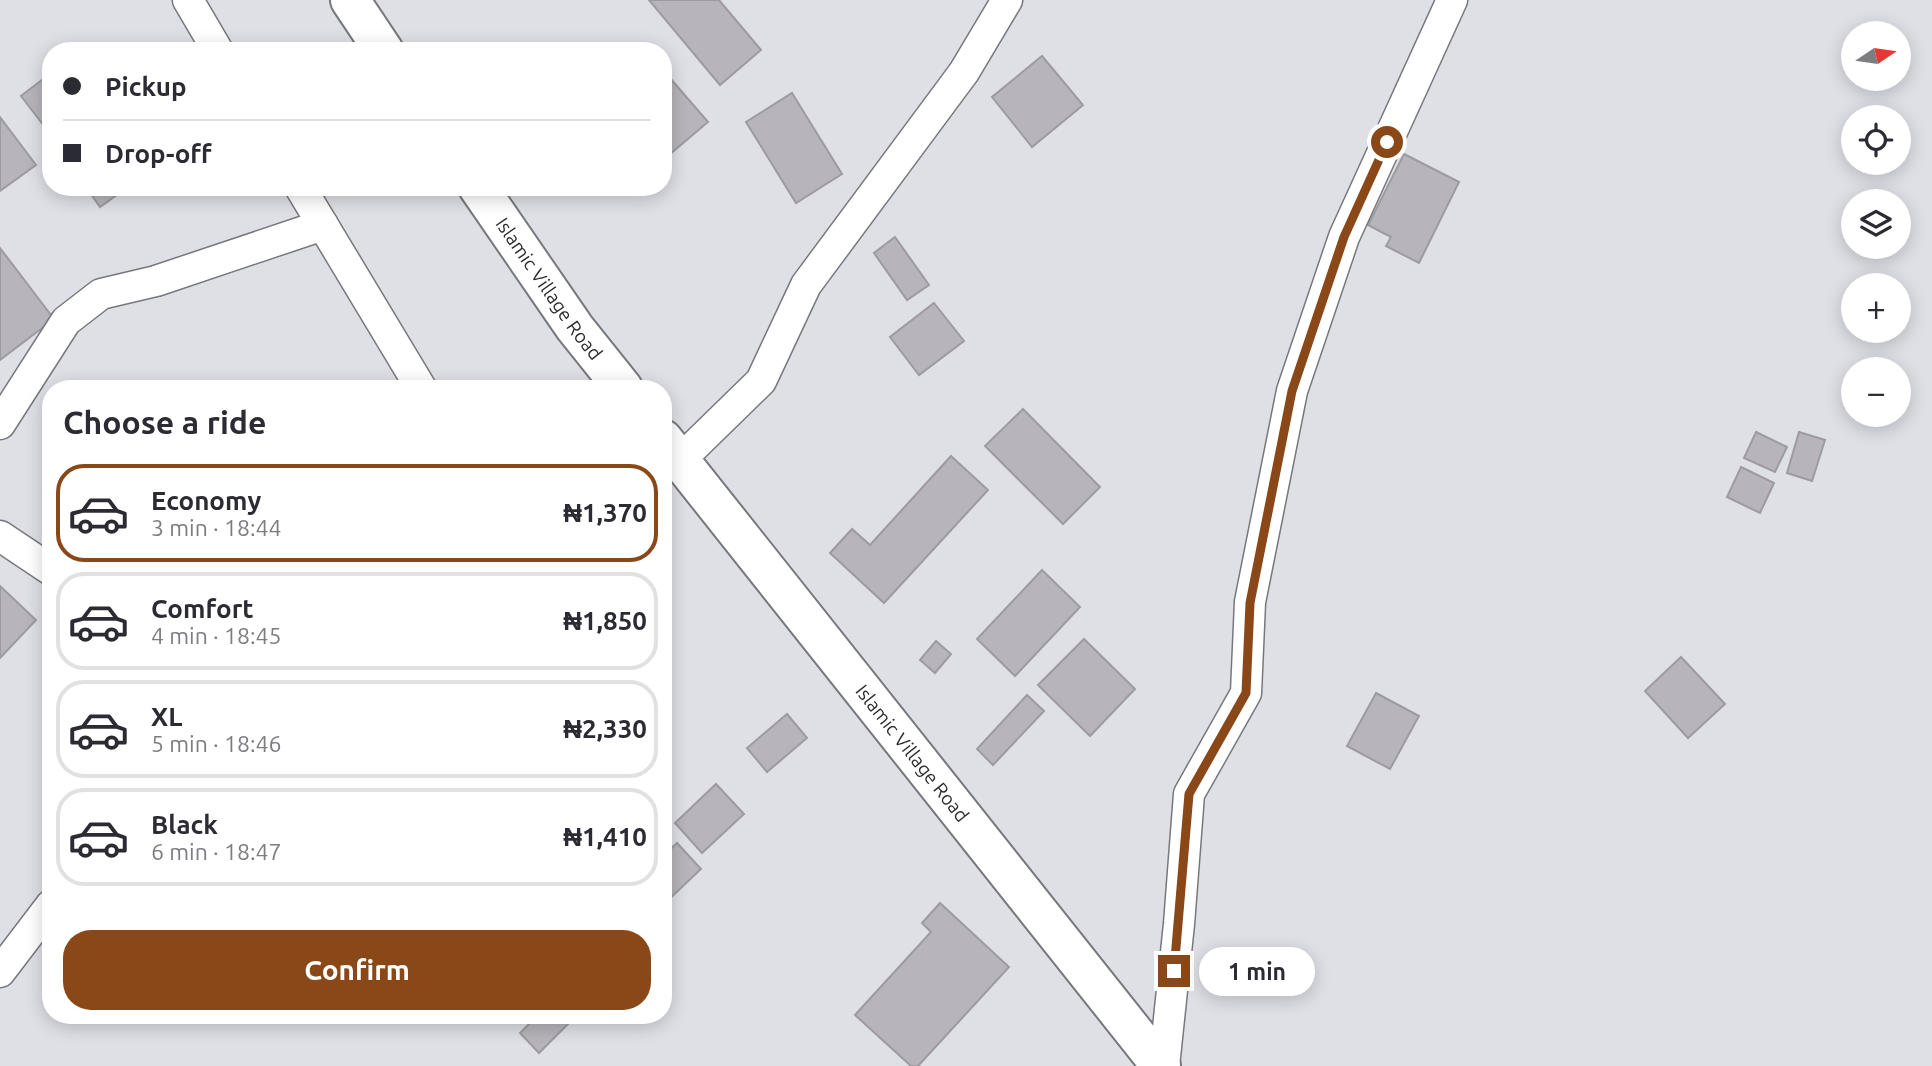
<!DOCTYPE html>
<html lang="en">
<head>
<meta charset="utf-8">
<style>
	:root { --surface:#fff; --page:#f7f7f7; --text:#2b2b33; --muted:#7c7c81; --line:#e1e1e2; --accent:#8a4818 }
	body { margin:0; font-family:Ubuntu,sans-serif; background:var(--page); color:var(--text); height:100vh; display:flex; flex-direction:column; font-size:26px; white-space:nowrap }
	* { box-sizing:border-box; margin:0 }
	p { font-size:23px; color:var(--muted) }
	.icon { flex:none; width:38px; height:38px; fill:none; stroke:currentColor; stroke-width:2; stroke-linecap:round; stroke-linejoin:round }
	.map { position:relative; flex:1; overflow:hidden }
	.drawer { position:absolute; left:42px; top:380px; width:630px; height:644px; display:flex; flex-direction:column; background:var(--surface); border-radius:28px; box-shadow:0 4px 18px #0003 }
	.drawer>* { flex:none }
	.guide { position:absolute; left:42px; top:42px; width:630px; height:154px; border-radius:28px; box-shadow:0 4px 18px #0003; display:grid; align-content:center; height:154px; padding:0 21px; background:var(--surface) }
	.needle { width:46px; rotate:77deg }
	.fabs { position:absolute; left:1841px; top:21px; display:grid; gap:14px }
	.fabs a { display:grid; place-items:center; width:70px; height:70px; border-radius:50%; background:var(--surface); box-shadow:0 4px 18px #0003; font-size:35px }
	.end { position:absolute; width:32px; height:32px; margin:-16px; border:9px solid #8a4818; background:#fff; box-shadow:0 0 0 4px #fff }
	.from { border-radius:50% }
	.bubble { position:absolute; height:49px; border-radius:24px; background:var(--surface); box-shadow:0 4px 18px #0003; font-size:23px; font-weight:700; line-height:49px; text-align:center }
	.guide b { display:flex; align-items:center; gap:24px; height:66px; font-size:26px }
	.guide b+b { border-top:2px solid var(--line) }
	.guide i { width:18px; height:18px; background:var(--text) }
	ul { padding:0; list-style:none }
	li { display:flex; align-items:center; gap:21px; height:98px; margin:0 14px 10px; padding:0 7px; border:4px solid var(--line); border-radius:28px }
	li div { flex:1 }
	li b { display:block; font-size:26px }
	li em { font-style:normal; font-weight:700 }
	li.active { border-color:var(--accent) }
	li>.icon { width:63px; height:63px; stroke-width:1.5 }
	h2 { padding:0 21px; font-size:32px; line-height:84px }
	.action { display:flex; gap:14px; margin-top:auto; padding:14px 21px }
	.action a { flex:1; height:80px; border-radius:28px; background:var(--accent); color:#fff; font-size:28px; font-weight:700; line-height:80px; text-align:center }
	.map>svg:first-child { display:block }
	.building { fill:#b7b5bb; stroke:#9d9ba1; stroke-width:2 }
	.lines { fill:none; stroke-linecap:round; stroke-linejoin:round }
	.street-casing { stroke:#76787d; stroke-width:33 }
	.secondary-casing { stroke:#76787d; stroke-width:42 }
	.street { stroke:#fff; stroke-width:30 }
	.secondary { stroke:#fff; stroke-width:38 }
	.route { stroke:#8a4818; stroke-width:9 }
	.labels { text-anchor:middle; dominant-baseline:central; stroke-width:5; stroke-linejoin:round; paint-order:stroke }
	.street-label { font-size:19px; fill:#2a2b2d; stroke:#ebedf3 }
</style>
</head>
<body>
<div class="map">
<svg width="1932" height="1066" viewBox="0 0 1932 1066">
	<rect width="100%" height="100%" fill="#dee0e6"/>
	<g class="building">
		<polygon points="649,0 719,0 761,50 720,85"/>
		<polygon points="1042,56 1083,105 1032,147 992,97"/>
		<polygon points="663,70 708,122 663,160"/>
		<polygon points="51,73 51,135 21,96"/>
		<polygon points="792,93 842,174 796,203 746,122"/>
		<polygon points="0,117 36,165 0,191"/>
		<polygon points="1404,154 1459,182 1419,263 1386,246 1391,237 1368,225"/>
		<polygon points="86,187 128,187 100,207"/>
		<polygon points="895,237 929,285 907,300 874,253"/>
		<polygon points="0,248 54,319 0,360"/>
		<polygon points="934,303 964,341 919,375 890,337"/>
		<polygon points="1023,409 1100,487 1063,524 985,446"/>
		<polygon points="1756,432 1787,447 1775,472 1744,458"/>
		<polygon points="1799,432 1825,440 1812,481 1787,473"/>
		<polygon points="951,456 988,490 884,603 830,553 852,529 870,545"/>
		<polygon points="1741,467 1774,483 1760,513 1727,497"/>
		<polygon points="1042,570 1080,607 1015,676 977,639"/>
		<polygon points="0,586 36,620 0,658"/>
		<polygon points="1084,639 1135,689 1090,736 1038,685"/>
		<polygon points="936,641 951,654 935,673 920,660"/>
		<polygon points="1681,657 1725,704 1688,738 1645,691"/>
		<polygon points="1376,693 1419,716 1390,769 1347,746"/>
		<polygon points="1027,695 1044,711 993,765 977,749"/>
		<polygon points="787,714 807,738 767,772 747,748"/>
		<polygon points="716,784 744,814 702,853 675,823"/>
		<polygon points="677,843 701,869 663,905 663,856"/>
		<polygon points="940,903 1009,967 918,1066 911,1066 855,1015 931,932 922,923"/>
		<polygon points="538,1015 577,1015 539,1053 520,1033"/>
	</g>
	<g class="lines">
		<g class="street-casing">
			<g id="street">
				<polyline points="188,0 218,51"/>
				<polyline points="300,187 421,388"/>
				<polyline points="0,424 66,321 101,294 156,281 323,225"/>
				<polyline points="663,463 680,460 761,381 806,285 964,72 1007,0"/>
				<polyline points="0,536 51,570"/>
				<polyline points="0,972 51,905"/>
				<polyline points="1164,1066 1179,924 1189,794 1246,693 1250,602 1292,391 1344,237 1452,0"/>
			</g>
		</g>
		<g class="secondary-casing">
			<g id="secondary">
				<polyline points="350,0 384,51"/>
				<path id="s1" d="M478,187L575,328L623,388"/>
				<path id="s2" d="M663,439L1161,1066"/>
			</g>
		</g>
		<use href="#street" class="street"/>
		<use href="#secondary" class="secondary"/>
	</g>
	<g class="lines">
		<polyline class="route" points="1174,971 1189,794 1246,693 1250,603 1292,391 1344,237 1387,142"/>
	</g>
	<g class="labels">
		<g class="street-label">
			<text stroke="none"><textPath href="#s1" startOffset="124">Islamic Village Road</textPath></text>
			<text stroke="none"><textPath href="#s2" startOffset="401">Islamic Village Road</textPath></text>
		</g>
	</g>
</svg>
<div class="fabs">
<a><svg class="needle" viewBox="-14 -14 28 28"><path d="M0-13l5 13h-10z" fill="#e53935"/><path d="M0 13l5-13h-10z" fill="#7c7c81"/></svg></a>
<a><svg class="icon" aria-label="locate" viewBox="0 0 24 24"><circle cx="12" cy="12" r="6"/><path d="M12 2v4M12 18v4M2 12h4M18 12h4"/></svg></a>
<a><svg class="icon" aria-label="layers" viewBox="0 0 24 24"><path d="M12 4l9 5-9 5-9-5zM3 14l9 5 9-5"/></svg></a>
<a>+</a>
<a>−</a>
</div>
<i class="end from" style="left:1387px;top:142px"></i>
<i class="end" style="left:1174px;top:971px"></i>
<div class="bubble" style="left:1199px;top:947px;width:116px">1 min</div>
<div class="guide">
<b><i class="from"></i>Pickup</b>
<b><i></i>Drop-off</b>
</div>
<section class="drawer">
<h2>Choose a ride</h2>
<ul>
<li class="active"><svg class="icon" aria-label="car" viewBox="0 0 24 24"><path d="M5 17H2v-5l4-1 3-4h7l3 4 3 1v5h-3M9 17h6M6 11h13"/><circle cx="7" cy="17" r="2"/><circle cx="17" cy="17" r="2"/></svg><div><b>Economy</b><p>3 min · 18:44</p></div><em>₦1,370</em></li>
<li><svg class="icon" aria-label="car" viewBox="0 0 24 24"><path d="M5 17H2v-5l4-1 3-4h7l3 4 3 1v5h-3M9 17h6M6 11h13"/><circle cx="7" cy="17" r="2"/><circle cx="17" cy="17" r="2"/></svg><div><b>Comfort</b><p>4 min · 18:45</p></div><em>₦1,850</em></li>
<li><svg class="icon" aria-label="car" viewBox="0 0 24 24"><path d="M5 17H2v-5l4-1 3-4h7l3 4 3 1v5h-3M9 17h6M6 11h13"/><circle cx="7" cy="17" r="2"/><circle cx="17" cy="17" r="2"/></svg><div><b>XL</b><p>5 min · 18:46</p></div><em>₦2,330</em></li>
<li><svg class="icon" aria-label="car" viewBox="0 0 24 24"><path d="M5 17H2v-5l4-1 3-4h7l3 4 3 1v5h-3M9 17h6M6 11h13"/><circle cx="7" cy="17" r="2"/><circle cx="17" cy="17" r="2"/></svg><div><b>Black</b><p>6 min · 18:47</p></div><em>₦1,410</em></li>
</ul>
<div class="action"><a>Confirm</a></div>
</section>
</div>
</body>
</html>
